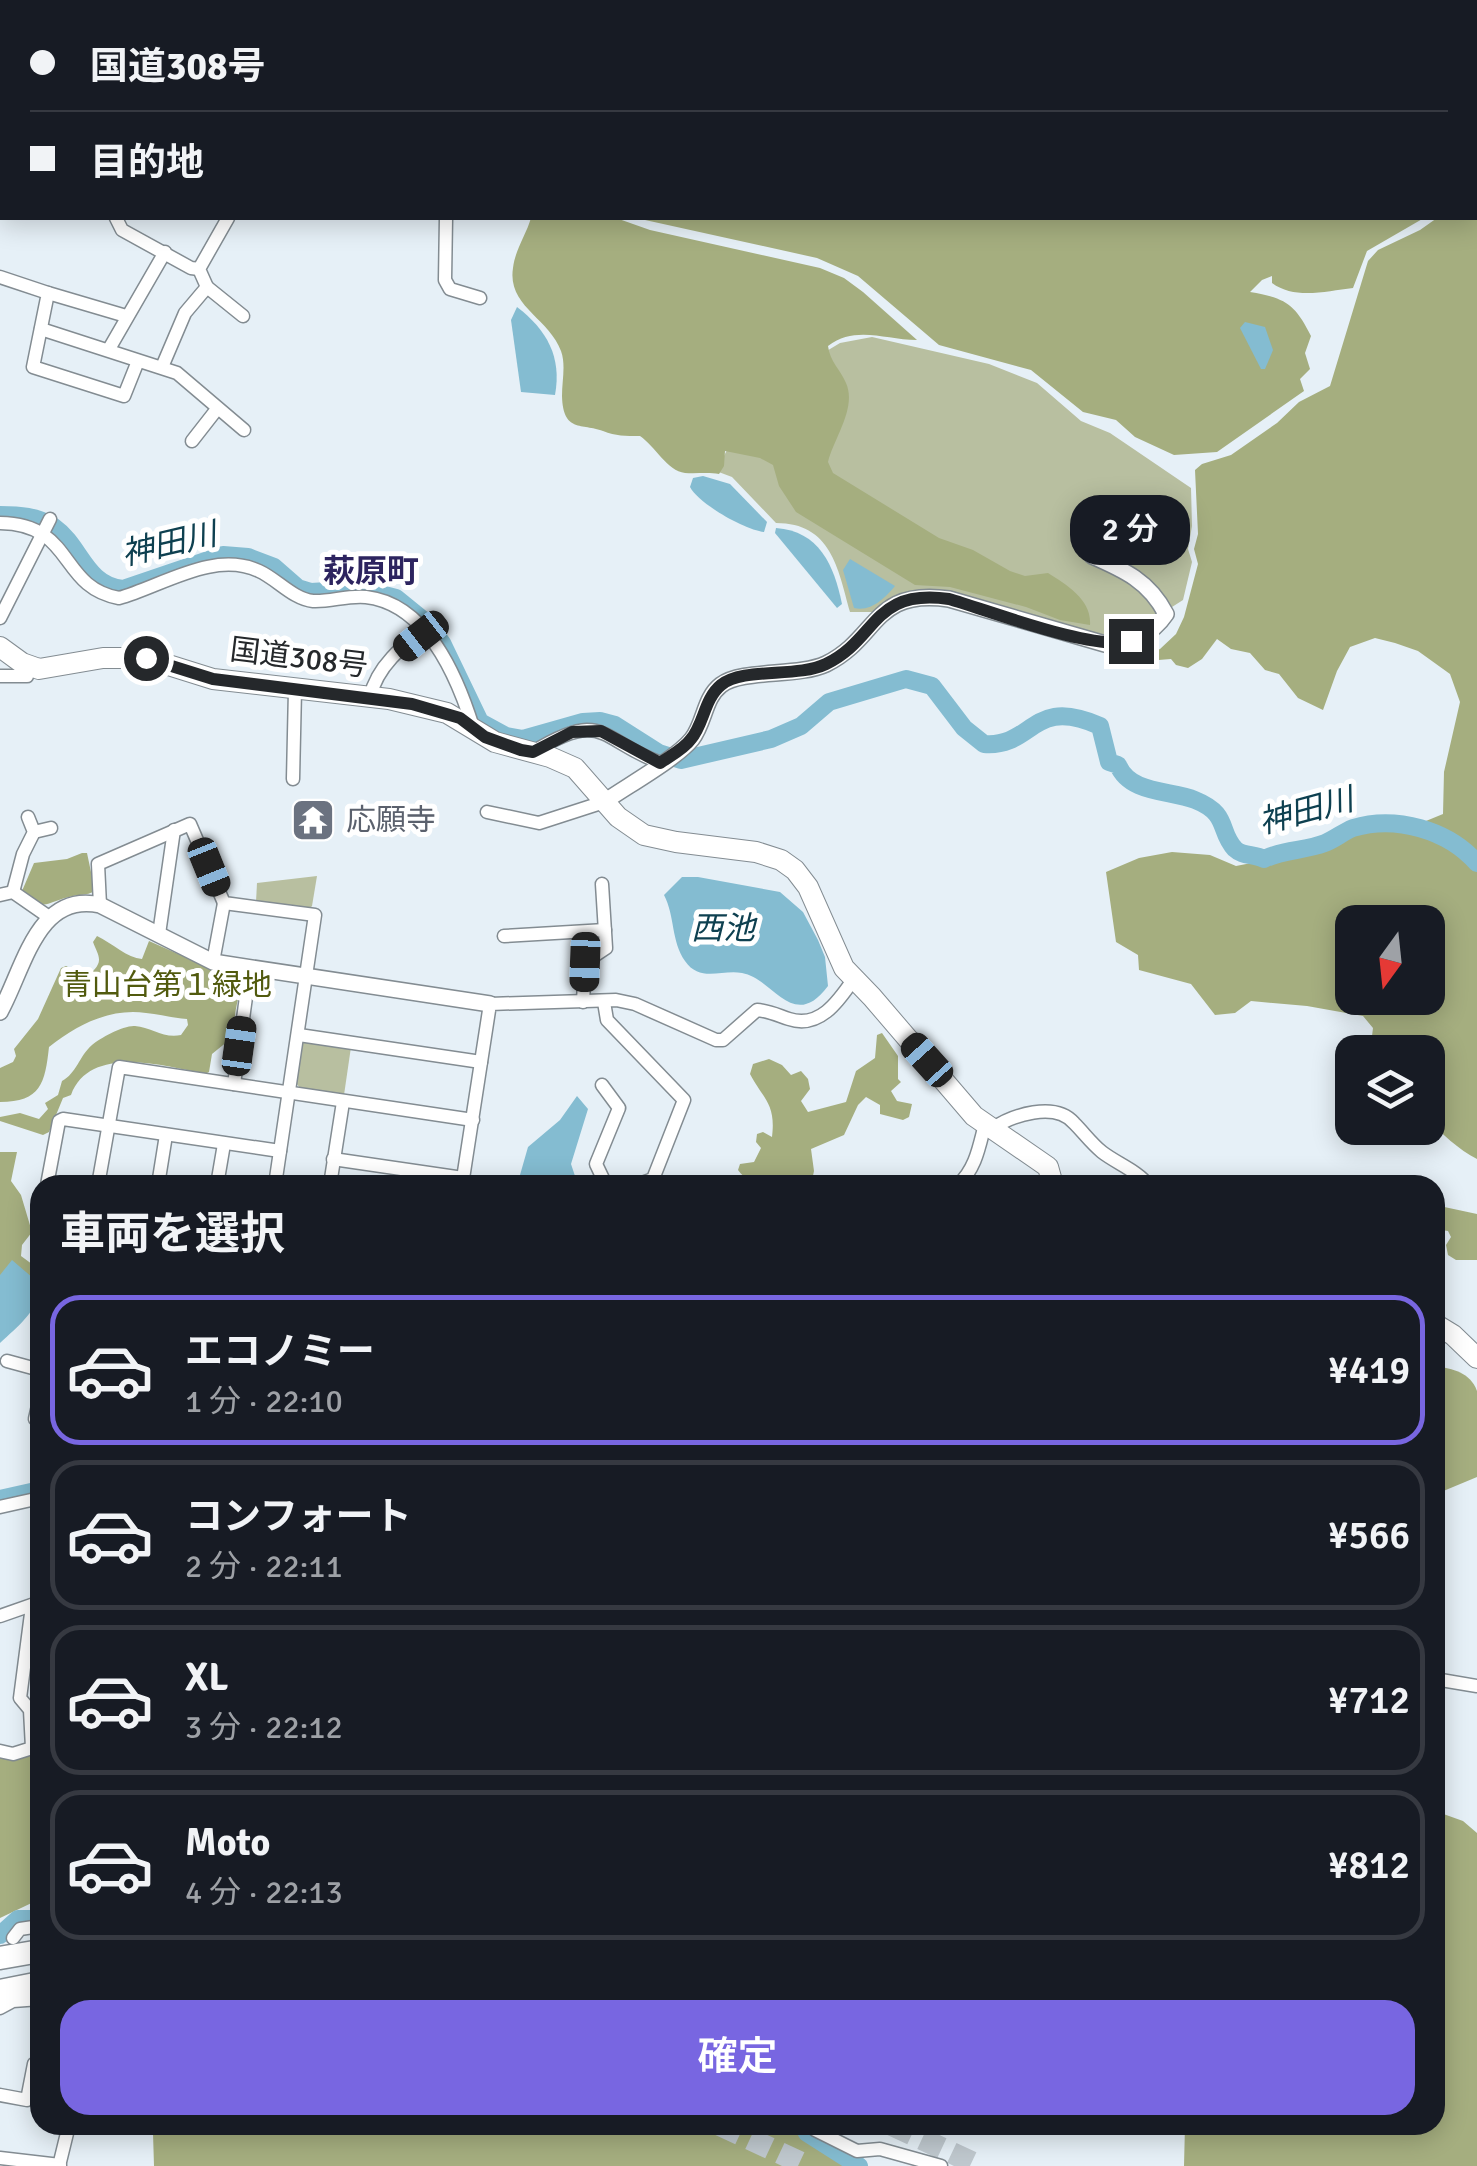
<!DOCTYPE html>
<html lang="ja">
<head>
<meta charset="utf-8">
<style>
	:root { --surface:#171b24; --page:#242831; --text:#f1f3f6; --muted:#9ea1a6; --line:#363941; --accent:#7866e1 }
	body { margin:0; font-family:Signika,"Noto Sans JP",sans-serif; background:var(--page); color:var(--text); height:100vh; display:flex; flex-direction:column; font-size:38px; white-space:nowrap }
	* { box-sizing:border-box; margin:0 }
	p { font-size:32px; color:var(--muted) }
	.icon { flex:none; width:55px; height:55px; fill:none; stroke:currentColor; stroke-width:2; stroke-linecap:round; stroke-linejoin:round }
	.map { position:relative; flex:1; overflow:hidden }
	.sheet { position:absolute; left:30px; top:1175px; width:1415px; height:960px; display:flex; flex-direction:column; background:var(--surface); border-radius:30px; box-shadow:0 5px 25px #0003 }
	.sheet>* { flex:none }
	.guide { position:absolute; left:0px; top:0px; width:1478px; height:220px; box-shadow:0 5px 25px #0003; display:grid; align-content:center; height:220px; padding:0 30px; background:var(--surface) }
	.needle { width:65px; rotate:195deg }
	.tools { position:absolute; left:1335px; top:905px; display:grid; gap:20px }
	.tools a { display:grid; place-items:center; width:110px; height:110px; border-radius:20px; background:var(--surface); box-shadow:0 5px 25px #0003; font-size:50px }
	.end { position:absolute; width:45px; height:45px; margin:-22px; border:12px solid #25282b; background:#fff; box-shadow:0 0 0 5px #fff }
	.from { border-radius:50% }
	.bubble { position:absolute; height:70px; border-radius:30px; background:var(--surface); box-shadow:0 5px 25px #0003; font-size:32px; font-weight:600; line-height:70px; text-align:center }
	.car { position:absolute; width:30px; height:60px; margin:-30px -15px; border-radius:12px; box-shadow:0 0 8px 2px #0007; background:linear-gradient(#222 24%,#8ab4d8 0 40%,#222 0 76%,#8ab4d8 0 86%,#222 0) }
	.guide b { display:flex; align-items:center; gap:35px; height:95px; font-size:38px }
	.guide b+b { border-top:2px solid var(--line) }
	.guide i { width:25px; height:25px; background:var(--text) }
	ul { padding:0; list-style:none }
	li { display:flex; align-items:center; gap:30px; height:150px; margin:0 20px 15px; padding:0 10px; border:5px solid var(--line); border-radius:30px }
	li div { flex:1 }
	li b { display:block; font-size:38px }
	li em { font-style:normal; font-weight:600 }
	li.on { border-color:var(--accent) }
	li>.icon { width:90px; height:90px; stroke-width:1.5 }
	h2 { padding:0 30px; font-size:45px; line-height:120px }
	.cta { display:flex; gap:20px; margin-top:auto; padding:20px 30px }
	.cta a { flex:1; height:115px; border-radius:30px; background:var(--accent); color:#fff; font-size:40px; font-weight:600; line-height:115px; text-align:center }
	.map>svg:first-child { display:block }
	.green { fill:#b8bfa0 }
	.forest { fill:#a5ae7f; fill-rule:evenodd }
	.water { fill:#84bcd1 }
	.lines { fill:none; stroke-linecap:round; stroke-linejoin:round }
	.river { stroke:#84bcd1; stroke-width:18 }
	.motorway-tunnel { stroke:#bfc8ce; stroke-width:22; stroke-dasharray:22 11; stroke-linecap:butt }
	.minor-casing { stroke:#838c92; stroke-width:15 }
	.tertiary-casing { stroke:#838c92; stroke-width:18 }
	.trunk-casing { stroke:#838c92; stroke-width:22 }
	.motorway-casing { stroke:#838c92; stroke-width:25 }
	.minor { stroke:#fff; stroke-width:12 }
	.tertiary { stroke:#fff; stroke-width:15 }
	.trunk { stroke:#fff; stroke-width:20 }
	.motorway { stroke:#fff; stroke-width:22 }
	.route { stroke:#25282b; stroke-width:12 }
	.labels { text-anchor:middle; dominant-baseline:central; stroke-width:10; stroke-linejoin:round; paint-order:stroke }
	.street-label { font-size:30px; fill:#25282b; stroke:#fff }
	.worship-label { font-size:30px; fill:#5b616d; stroke:#fff; text-anchor:start }
	.park-label { font-size:30px; fill:#515a0e; stroke:#fff }
	.water-label { font-size:32px; font-style:italic; fill:#0e4050; stroke:#fff }
	.neighbourhood-label { font-size:32px; font-weight:bold; fill:#2d245f; stroke:#fff }
</style>
</head>
<body>
<div class="map">
<svg width="1477" height="2166" viewBox="0 0 1477 2166">
	<rect width="100%" height="100%" fill="#e6f0f7"/>
	<g class="green">
		<path d="M872,337L989,364L1037,383L1081,421L1110,433L1191,488L1192,526L1188,549L1192,562L1183,600L1128,635L1110,638L949,593L895,597L873,612H850C838,568 831,523 776,523L732,477L716,471L736,433L825,352L840,343Z"/>
		<polygon points="317,876 312,906 308,910 256,902 257,883"/>
		<polygon points="308,1040 351,1047 344,1095 300,1088 296,1083 302,1043"/>
	</g>
	<g class="forest">
		<polygon points="1058,0 1477,0 1477,172 1475,2 1056,2"/>
		<path d="M1477,187V1159C1459,1150 1441,1133 1428,1119V1052H1370L1373,1028L1363,1016L1307,1006L1251,1001L1235,1013L1215,1015L1191,984L1139,970L1138,955L1116,942L1106,872L1139,858L1172,852L1210,855L1236,866L1329,848L1351,835L1379,826L1404,830L1443,814L1444,772L1460,702L1450,674L1418,651L1395,643L1375,638L1350,647L1337,671L1323,710L1298,698L1279,674L1265,670L1250,653L1231,649L1217,639L1202,659L1188,668L1176,665L1171,659L1146,661L1139,657L1160,649L1176,634L1184,617L1198,564L1194,549L1198,534L1195,470L1202,464L1231,455L1277,423L1299,402L1330,386L1368,261L1378,250L1420,230L1437,218H1475ZM1352,922H1428V998H1352Z"/>
		<path d="M531,218H616L650,230L820,268L844,278L863,292L917,340C885,340 856,325 828,346C830,362 840,369 846,383C857,408 834,438 828,462L833,473L939,538L973,550L1010,571L1025,576L1048,573C1067,585 1092,600 1090,625L1060,620L1026,607L950,587L915,585L796,512L779,486L773,465L760,458L725,451L724,466L719,474C708,472 696,474 685,473C667,471 655,446 640,436C625,436 616,436 603,431C582,423 563,433 562,396C562,381 566,365 561,351C549,318 507,306 513,268C515,250 526,235 531,218Z"/>
		<path d="M636,218H1424L1367,251L1353,288C1326,291 1295,300 1272,283V276L1262,280L1250,292C1286,298 1295,304 1311,336L1305,353L1310,369L1300,379L1304,391L1217,452L1174,455L1135,437L1116,420L1083,412L1031,370L939,345L858,276L817,258Z"/>
		<path d="M82,853H87L95,891C86,896 79,894 69,897C41,904 48,912 22,891L34,863L67,859Z"/>
		<path d="M97,936C112,943 127,958 142,959L149,941L203,965L231,973L239,980C241,994 236,1004 235,1016L228,1023V1041L212,1054L209,1072L205,1074C165,1066 90,1044 71,1095L63,1098L49,1132L43,1135L0,1121V1117L20,1113L39,1119L48,1109L45,1103L58,1095L62,1081C76,1074 80,1055 92,1045C100,1038 124,1025 135,1026C151,1027 164,1039 181,1035L188,1025L187,1019C172,1018 160,1014 146,1013C109,1008 77,1025 49,1047C45,1083 41,1102 0,1102V1068L13,1062L16,1056L14,1049L38,1019L61,968L66,966L78,972H92C104,961 98,955 93,942Z"/>
		<path d="M882,1033L898,1056V1079L901,1082L891,1091L897,1101L912,1104L909,1117L903,1120L880,1114V1105L866,1097L858,1105L844,1135L811,1149L814,1171L811,1185C785,1185 754,1192 738,1170L740,1164L754,1162L761,1148L756,1142L757,1134L763,1132L772,1137C776,1104 764,1100 750,1074L753,1064L769,1059L782,1065L791,1075L801,1071L808,1079L810,1089L801,1101L808,1112L846,1102L856,1071L875,1058L877,1035Z"/>
		<polygon points="0,1152 17,1152 11,1181 21,1195 32,1232 22,1245 21,1256 40,1270 40,1285 0,1291"/>
		<polygon points="1435,1205 1477,1214 1477,1260 1456,1260 1448,1255 1446,1245 1451,1237 1448,1231 1435,1229"/>
		<path d="M1435,1366C1453,1369 1470,1372 1477,1391V1477L1441,1492H1435Z"/>
		<polygon points="40,1746 40,1899 0,1918 0,1754"/>
		<polygon points="1435,1811 1463,1821 1477,1833 1477,2166 1184,2166 1185,2125 1435,2125"/>
		<polygon points="157,2125 797,2125 805,2137 853,2166 154,2166 153,2133"/>
	</g>
	<g class="water">
		<path d="M517,307C547,330 562,357 555,395L521,392L511,320Z"/>
		<polygon points="1245,322 1265,327 1273,350 1265,369 1261,369 1240,328"/>
		<path d="M703,476L730,484L767,522L764,532C745,530 699,504 690,487L693,478Z"/>
		<path d="M776,528C819,531 834,565 842,604L837,608L775,533Z"/>
		<path d="M850,559L895,586C885,598 871,612 854,608L843,570Z"/>
		<path d="M682,877H698L780,892L803,912L818,940L825,957L828,986C793,1033 773,978 742,973C722,969 700,983 685,961C671,941 675,916 664,895Z"/>
		<polygon points="577,1096 588,1109 571,1164 578,1185 512,1185 520,1175 528,1147 560,1120"/>
		<path d="M12,1260L40,1284C40,1310 17,1327 0,1343V1275Z"/>
	</g>
	<g class="lines">
		<g class="river">
			<path d="M0,515C19,515 37,516 54,527C81,546 85,585 123,589L223,555L248,557L274,567L298,588L311,592L361,589L396,598L428,624L442,643L480,722L506,736L523,739L583,722L600,721L615,725L659,753L681,760L771,739L801,726L829,702L906,679L932,686L964,728L984,744C1034,748 1031,695 1100,726L1109,762L1118,765C1130,794 1170,790 1195,800C1230,814 1218,831 1235,849C1242,856 1254,854 1264,859C1284,849 1305,851 1325,843C1335,839 1343,832 1353,828C1396,815 1448,830 1477,863"/>
			<polyline points="0,1499 40,1490"/>
			<polyline points="0,1935 18,1919 40,1919"/>
			<polyline points="803,2125 807,2133 859,2166"/>
		</g>
		<g class="motorway-tunnel">
			<polyline points="720,2125 808,2166"/>
			<polyline points="892,2125 980,2166"/>
		</g>
		<g class="minor-casing">
			<g id="minor">
				<polyline points="290,0 290,2"/>
				<polyline points="339,0 340,2"/>
				<polyline points="384,0 385,2"/>
				<polyline points="40,2 41,0"/>
				<polyline points="95,2 97,0"/>
				<polyline points="0,79 2,69"/>
				<polyline points="0,125 2,131"/>
				<polyline points="116,218 122,230 191,268 199,269"/>
				<polyline points="446,218 445,280 450,289 480,298"/>
				<polyline points="0,277 48,293 33,367 124,396 138,361"/>
				<polyline points="207,287 243,316"/>
				<polyline points="48,293 126,316"/>
				<polyline points="41,329 177,373 244,430"/>
				<polyline points="109,349 165,252"/>
				<polyline points="162,367 185,313 207,287 199,269 228,218"/>
				<polyline points="192,441 217,409"/>
				<path d="M0,523C75,524 58,587 119,598C162,586 214,550 259,571C277,579 293,599 313,601C330,602 348,595 366,597C427,604 457,676 473,727"/>
				<polyline points="0,618 50,519"/>
				<polyline points="0,676 27,676 29,666"/>
				<path d="M370,697C376,671 402,639 430,635"/>
				<path d="M533,752C605,708 599,740 661,763"/>
				<polyline points="293,779 295,690"/>
				<polyline points="487,812 539,823 604,802"/>
				<polyline points="34,832 51,828"/>
				<polyline points="13,892 23,854 34,832 28,817"/>
				<polyline points="0,895 13,892 49,917"/>
				<polyline points="100,905 98,864 190,824 224,903 315,915 275,1185"/>
				<polyline points="159,934 174,830"/>
				<polyline points="504,936 605,930"/>
				<polyline points="213,962 224,903"/>
				<polyline points="583,1002 585,962 606,948 602,884"/>
				<polyline points="604,1002 607,1020 684,1100 653,1179 636,1185"/>
				<polyline points="299,1035 481,1062"/>
				<polyline points="234,1084 250,968"/>
				<polyline points="602,1085 619,1108 596,1164 606,1185"/>
				<path d="M992,1129C1012,1115 1055,1101 1074,1123C1084,1133 1091,1143 1102,1152C1116,1163 1138,1171 1148,1185"/>
				<polyline points="333,1159 463,1178"/>
				<polyline points="47,1185 59,1121 63,1119 280,1151"/>
				<polyline points="98,1185 119,1067 473,1120"/>
				<polyline points="158,1185 166,1135"/>
				<polyline points="217,1185 224,1144"/>
				<polyline points="330,1185 343,1102"/>
				<path d="M462,1185L490,1004L616,1000L635,1004L716,1040H723L757,1010C769,1011 777,1015 789,1019C819,1029 838,1002 853,980"/>
				<path d="M958,1185C976,1168 979,1147 985,1124"/>
				<polyline points="7,1361 40,1370"/>
				<polyline points="35,1419 40,1397"/>
				<polyline points="0,1507 40,1498"/>
				<polyline points="0,1616 40,1602"/>
				<polyline points="1435,1679 1477,1686"/>
				<polyline points="0,1751 13,1754 32,1748 30,1710 20,1698 32,1606"/>
				<polyline points="13,1938 20,1929 40,1926"/>
				<polyline points="0,2008 13,2001 40,1999"/>
				<polyline points="0,2095 27,2100 34,2064 40,2063"/>
				<polyline points="812,2125 815,2130 857,2151 880,2149 941,2166"/>
				<polyline points="0,2158 60,2165"/>
				<polyline points="59,2166 69,2125"/>
			</g>
		</g>
		<g class="tertiary-casing">
			<g id="tertiary">
				<path d="M604,802C627,786 677,758 692,739C705,722 704,698 721,685C742,669 798,677 826,664C879,638 872,588 949,599L1105,644C1130,644 1151,636 1166,614C1149,581 1124,570 1092,556"/>
				<path d="M0,1012C24,969 37,891 100,905L213,962L490,1004"/>
			</g>
		</g>
		<g class="trunk-casing">
			<g id="trunk">
				<polyline points="0,647 22,663 39,669 103,658 146,658 213,679 389,699 447,713 495,742 550,757 575,768 618,817 644,835 676,842 756,852 781,860 795,870 808,887 844,968 872,997 974,1116 1048,1167 1053,1185"/>
				<polyline points="1435,1324 1453,1335 1477,1358"/>
			</g>
		</g>
		<g class="motorway-casing">
			<g id="motorway">
				<polyline points="0,1958 40,1951"/>
				<polyline points="0,1991 40,1983"/>
			</g>
		</g>
		<use href="#minor" class="minor"/>
		<use href="#tertiary" class="tertiary"/>
		<use href="#trunk" class="trunk"/>
		<use href="#motorway" class="motorway"/>
	</g>
	<g class="lines">
		<path class="route" d="M146,658L213,679L412,704L460,718L485,737L521,750L533,752L572,732L601,731L660,763C670,756 684,749 691,739C704,724 704,699 721,685C743,667 797,678 826,664C878,639 872,588 949,599C991,611 1093,651 1131,641"/>
	</g>
	<defs>
		<g id="temple-square" transform="scale(2.25)"><rect x="-9" y="-9" width="18" height="18" rx="4" fill="#6b7280" stroke="#fff"/><path d="M0-6L5-2H3V0L6.5 2.5H4V6H1.5V3h-3V6H-4V2.5H-6.5L-3 0V-2H-5Z" fill="#fff"/></g>
	</defs>
	<g fill-rule="evenodd">
		<use href="#temple-square" x="313" y="820"/>
	</g>
	<g class="labels">
		<g class="street-label">
			<text transform="translate(299 658) rotate(7)">国道308号</text>
		</g>
		<g class="worship-label">
			<text x="346" y="820">応願寺</text>
		</g>
		<g class="park-label">
			<text x="167" y="985">青山台第１緑地</text>
		</g>
		<g class="water-label">
			<text transform="translate(169 544) rotate(-13)">神田川</text>
			<text transform="translate(1306 811) rotate(-15)">神田川</text>
			<text x="723" y="928">西池</text>
		</g>
		<g class="neighbourhood-label">
			<text x="371" y="571">萩原町</text>
		</g>
	</g>
</svg>
<div class="tools">
<a><svg class="needle" viewBox="-14 -14 28 28"><path d="M0-13l5 13h-10z" fill="#e53935"/><path d="M0 13l5-13h-10z" fill="#9ea1a6"/></svg></a>
<a><svg class="icon" aria-label="layers" viewBox="0 0 24 24"><path d="M12 4l9 5-9 5-9-5zM3 14l9 5 9-5"/></svg></a>
</div>
<i class="end from" style="left:146px;top:658px"></i>
<i class="end" style="left:1131px;top:641px"></i>
<div class="bubble" style="left:1070px;top:495px;width:120px">2 分</div>
<i class="car" style="left:421px;top:636px;rotate:232deg"></i>
<i class="car" style="left:209px;top:867px;rotate:158deg"></i>
<i class="car" style="left:585px;top:962px;rotate:182deg"></i>
<i class="car" style="left:239px;top:1046px;rotate:8deg"></i>
<i class="car" style="left:927px;top:1060px;rotate:318deg"></i>
<div class="guide">
<b><i class="from"></i>国道308号</b>
<b><i></i>目的地</b>
</div>
<section class="sheet">
<h2>車両を選択</h2>
<ul>
<li class="on"><svg class="icon" aria-label="car" viewBox="0 0 24 24"><path d="M5 17H2v-5l4-1 3-4h7l3 4 3 1v5h-3M9 17h6M6 11h13"/><circle cx="7" cy="17" r="2"/><circle cx="17" cy="17" r="2"/></svg><div><b>エコノミー</b><p>1 分 · 22:10</p></div><em>¥419</em></li>
<li><svg class="icon" aria-label="car" viewBox="0 0 24 24"><path d="M5 17H2v-5l4-1 3-4h7l3 4 3 1v5h-3M9 17h6M6 11h13"/><circle cx="7" cy="17" r="2"/><circle cx="17" cy="17" r="2"/></svg><div><b>コンフォート</b><p>2 分 · 22:11</p></div><em>¥566</em></li>
<li><svg class="icon" aria-label="car" viewBox="0 0 24 24"><path d="M5 17H2v-5l4-1 3-4h7l3 4 3 1v5h-3M9 17h6M6 11h13"/><circle cx="7" cy="17" r="2"/><circle cx="17" cy="17" r="2"/></svg><div><b>XL</b><p>3 分 · 22:12</p></div><em>¥712</em></li>
<li><svg class="icon" aria-label="car" viewBox="0 0 24 24"><path d="M5 17H2v-5l4-1 3-4h7l3 4 3 1v5h-3M9 17h6M6 11h13"/><circle cx="7" cy="17" r="2"/><circle cx="17" cy="17" r="2"/></svg><div><b>Moto</b><p>4 分 · 22:13</p></div><em>¥812</em></li>
</ul>
<div class="cta"><a>確定</a></div>
</section>
</div>
</body>
</html>
